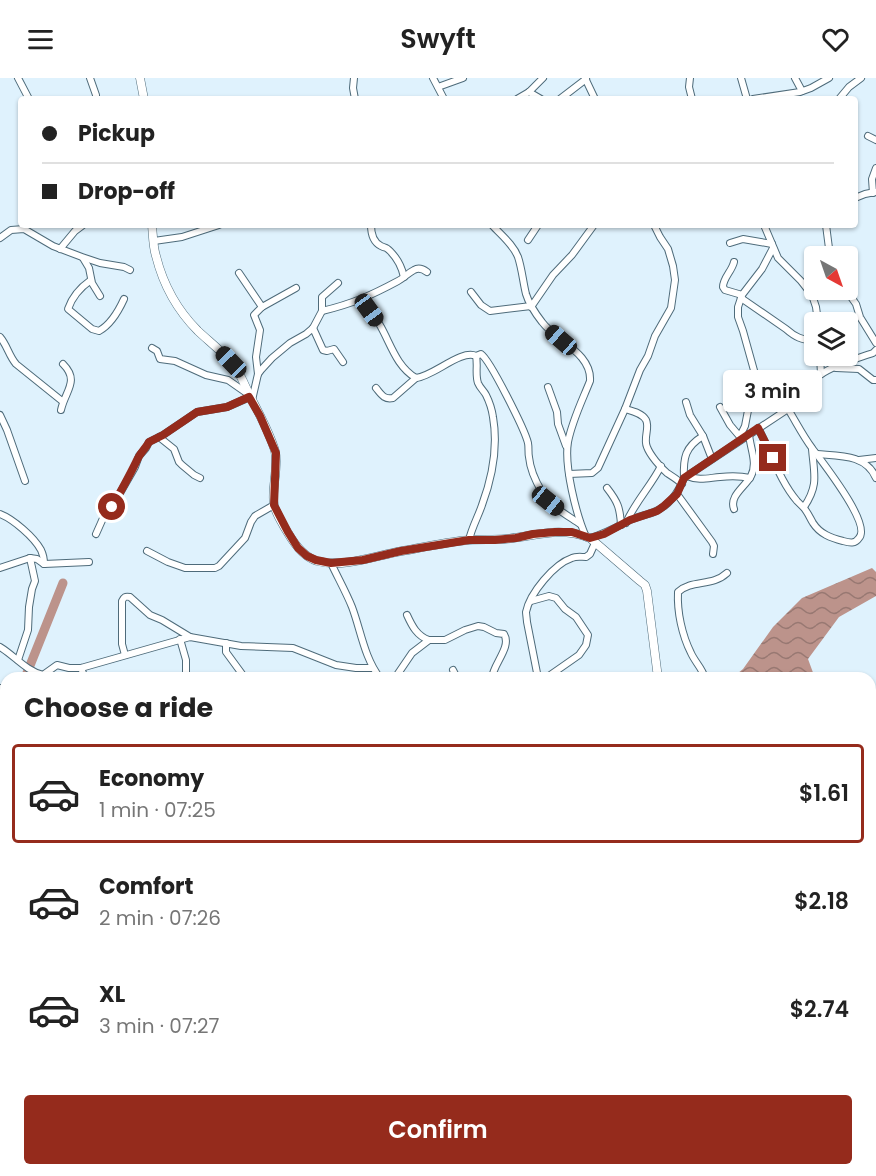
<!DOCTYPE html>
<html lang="en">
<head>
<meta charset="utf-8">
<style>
	:root { --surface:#fff; --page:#f2f2f2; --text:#222; --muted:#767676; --line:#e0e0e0; --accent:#952b1c }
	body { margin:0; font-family:Poppins,sans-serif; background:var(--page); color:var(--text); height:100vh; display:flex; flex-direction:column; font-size:22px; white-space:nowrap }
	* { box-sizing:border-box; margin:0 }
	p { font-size:20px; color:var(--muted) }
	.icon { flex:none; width:33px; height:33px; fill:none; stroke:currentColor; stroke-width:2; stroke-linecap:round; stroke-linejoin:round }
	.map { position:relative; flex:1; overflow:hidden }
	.details { position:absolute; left:0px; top:594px; width:876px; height:504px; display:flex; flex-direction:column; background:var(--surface); border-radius:18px 18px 0 0; box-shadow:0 2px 4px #0004 }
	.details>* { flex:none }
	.top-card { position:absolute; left:18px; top:18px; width:840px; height:132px; border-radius:6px; box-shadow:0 2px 4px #0004; display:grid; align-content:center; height:132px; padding:0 24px; background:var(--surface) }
	.needle { width:39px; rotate:140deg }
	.fabs { position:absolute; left:804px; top:168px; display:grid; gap:12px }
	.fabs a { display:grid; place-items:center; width:54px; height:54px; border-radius:6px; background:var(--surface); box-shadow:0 2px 4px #0004; font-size:30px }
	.end { position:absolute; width:27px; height:27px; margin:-14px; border:8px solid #952b1c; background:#fff; box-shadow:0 0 0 3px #fff }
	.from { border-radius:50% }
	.bubble { position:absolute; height:42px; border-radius:6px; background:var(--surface); box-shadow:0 2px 4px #0004; font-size:20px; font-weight:600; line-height:42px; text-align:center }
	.car { position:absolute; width:18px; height:36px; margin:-18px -9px; border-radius:8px; box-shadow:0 0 4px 2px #0007; background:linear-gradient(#222 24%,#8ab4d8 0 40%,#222 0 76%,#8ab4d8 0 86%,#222 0) }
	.top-card b { display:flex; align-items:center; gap:21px; height:57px; font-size:22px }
	.top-card b+b { border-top:2px solid var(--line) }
	.top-card i { width:15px; height:15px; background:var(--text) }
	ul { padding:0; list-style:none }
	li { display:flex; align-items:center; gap:18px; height:99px; margin:0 12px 9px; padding:0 12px; border:3px solid transparent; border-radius:6px }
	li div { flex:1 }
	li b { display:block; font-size:22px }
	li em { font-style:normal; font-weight:600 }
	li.active { border-color:var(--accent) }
	li>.icon { width:54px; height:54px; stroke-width:1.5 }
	h2 { padding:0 24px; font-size:27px; line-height:72px }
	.cta { display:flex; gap:12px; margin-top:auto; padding:12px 24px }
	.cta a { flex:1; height:69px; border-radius:6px; background:var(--accent); color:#fff; font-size:24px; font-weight:600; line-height:69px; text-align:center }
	header { display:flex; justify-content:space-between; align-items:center; height:78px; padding:0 24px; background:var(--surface); font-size:27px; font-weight:600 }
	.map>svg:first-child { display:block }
	.water { fill:url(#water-waves) }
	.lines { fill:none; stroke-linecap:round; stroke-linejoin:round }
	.river { stroke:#bc938b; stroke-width:9 }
	.minor-casing { stroke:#4e6b7a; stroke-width:8 }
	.tertiary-casing { stroke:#4e6b7a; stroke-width:9 }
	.minor { stroke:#fff; stroke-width:6 }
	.tertiary { stroke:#fff; stroke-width:8 }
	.route { stroke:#952b1c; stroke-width:8 }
</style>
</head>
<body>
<header><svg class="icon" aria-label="menu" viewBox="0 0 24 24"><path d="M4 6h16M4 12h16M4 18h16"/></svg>Swyft<svg class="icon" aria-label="heart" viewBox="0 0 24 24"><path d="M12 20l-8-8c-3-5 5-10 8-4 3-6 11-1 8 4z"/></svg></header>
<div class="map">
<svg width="876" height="1098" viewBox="0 0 876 1098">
	<defs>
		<pattern id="water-waves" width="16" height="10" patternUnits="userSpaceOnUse" patternTransform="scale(1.5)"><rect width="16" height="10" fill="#bc938b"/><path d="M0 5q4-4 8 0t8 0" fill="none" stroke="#987872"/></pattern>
	</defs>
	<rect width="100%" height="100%" fill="#dff2fd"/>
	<g class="water">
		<polygon points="872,490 876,494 876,518 839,539 808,581 815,600 732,600 743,591 773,549 802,520"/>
		<polygon points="876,625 876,657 870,659 870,626"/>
	</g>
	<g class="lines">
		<g class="river">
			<polyline points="25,600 63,505"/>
			<polyline points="0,904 3,887 6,880"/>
		</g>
		<g class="minor-casing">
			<g id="minor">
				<polyline points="18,0 29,21"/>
				<polyline points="90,0 96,17 96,21"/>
				<polyline points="354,0 353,10 355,21"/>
				<polyline points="433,0 444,21"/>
				<polyline points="585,0 595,21"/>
				<polyline points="690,0 689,9 692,21"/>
				<polyline points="741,0 747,21"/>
				<polyline points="795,0 802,13"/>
				<polyline points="438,9 463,0"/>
				<polyline points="529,14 541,21"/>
				<polyline points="517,21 529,14 543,0"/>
				<polyline points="560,21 586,1"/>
				<polyline points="753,21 800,14 811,10 829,0"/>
				<polyline points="839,21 849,9 861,0"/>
				<polyline points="868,58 876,62"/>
				<polyline points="873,115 872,101 876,90"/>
				<polyline points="855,120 865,116 875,114"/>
				<path d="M371,147C371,155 373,164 381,168C387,171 385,168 390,173C397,180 402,190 404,199"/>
				<path d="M492,147C501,157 513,166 518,179C522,191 523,204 526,216C529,226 535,235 542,244C556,263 592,275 590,303C582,323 572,343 568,364C564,388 576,436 586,459"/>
				<polyline points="764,147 778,180 801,203 812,217 816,229 818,244"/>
				<polyline points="826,147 830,178"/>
				<polyline points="0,160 11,152 24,151 53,168 82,179 100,185 124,189 130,192"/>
				<polyline points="528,162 538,147"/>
				<polyline points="154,163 182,159 219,147"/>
				<polyline points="730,165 743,161 772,166"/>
				<polyline points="60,171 75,153 83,147"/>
				<polyline points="83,180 89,190 92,205 100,218"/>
				<path d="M734,184C732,193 723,200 723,209L725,212L742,217"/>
				<polyline points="239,195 262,229"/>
				<path d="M91,202C81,209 72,219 68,231L92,251L99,253C110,247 119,232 124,221"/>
				<polyline points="846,212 856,226 860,239 876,265"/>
				<polyline points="471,214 481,227 490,233 531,228"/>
				<path d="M741,220L786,251C795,259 802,262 814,263"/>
				<path d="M362,222C369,231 376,239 381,249C391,267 397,289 416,300C434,298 461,271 476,278C478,287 475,296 478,305C480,310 484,313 486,317C489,323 492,332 493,339C498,368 492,400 482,427C478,439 472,449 469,462"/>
				<polyline points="531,229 553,197 572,177 594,147"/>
				<path d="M322,233C352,226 372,217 398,203C404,200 408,195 414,192C419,189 423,191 427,194"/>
				<polyline points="313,250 323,272 327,273 334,271 343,284"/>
				<path d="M0,259C7,267 9,278 16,286L62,323"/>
				<polyline points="152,270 157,273 160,281 175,283 206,297 228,302 248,316"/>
				<path d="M476,278L481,276C490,282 525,352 528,365C529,370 528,375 529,379C530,390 536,404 542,414C550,428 567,437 580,446"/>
				<polyline points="820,278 821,296"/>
				<polyline points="836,290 859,291 873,302 876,302"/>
				<polyline points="258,296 256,279 260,252 254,237 262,229 296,210"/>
				<polyline points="548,309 557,334 558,346 566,368"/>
				<path d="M376,310C381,316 384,322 393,320L416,300"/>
				<polyline points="252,322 258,296 261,292 272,280 290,265 306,256 313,250 322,233 322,219 338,205"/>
				<polyline points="686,324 690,337 703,358 712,381"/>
				<polyline points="720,329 730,347 741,360"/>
				<path d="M625,331C632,333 642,335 646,342C650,350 643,360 647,369C650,377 660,389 667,395C673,399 677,401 682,406"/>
				<path d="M61,332C65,313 80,303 63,286"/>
				<polyline points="0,337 7,352 25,403"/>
				<path d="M758,350C771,373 779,402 797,423C799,425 801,427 803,429C807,433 810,440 813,445C820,456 831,460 843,463C850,465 855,466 859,460C872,446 822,384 812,370C803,358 796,344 788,331"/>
				<polyline points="740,358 745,348 750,322 751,306 755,296 743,253 738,239 738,229 742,217 762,191 773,170"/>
				<polyline points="159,359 174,371 179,384 182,387 194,397 200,400"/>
				<path d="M817,376C839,378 866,376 876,400"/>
				<polyline points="859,382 876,380"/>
				<polyline points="569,396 592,395 598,390 625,331 640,292 648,278 655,258 671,230 675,202 673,188 668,171 660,159 654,147"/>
				<path d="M687,398C699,403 708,400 720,399C730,398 741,398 750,400"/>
				<path d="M684,400C683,380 685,369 703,358"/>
				<path d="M607,410C618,424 620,430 621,447"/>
				<polyline points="677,416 712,464 714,468 713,476"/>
				<path d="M804,429C819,407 814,396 812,371"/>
				<path d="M734,431C729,418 745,409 751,398C758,385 750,370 749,356"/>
				<path d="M0,436C13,441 34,459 41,472C43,476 44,482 44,486"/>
				<path d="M626,445C635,424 651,408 661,388"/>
				<polyline points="96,456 104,438 112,429 135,389 139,378 146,370 149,364 163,357 197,334 227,329 250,319"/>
				<path d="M590,460C604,456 615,450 628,443C636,439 646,437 654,434C670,427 678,415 684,400L788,331C798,321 810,304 820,297C836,286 856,281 873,275L876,272"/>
				<polyline points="147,473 168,484 185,490 215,490 219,488 245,460 251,444 255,438 274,427"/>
				<path d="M331,485C338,500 346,514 352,529C361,553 364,579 380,600"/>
				<polyline points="0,490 30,480 37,481 44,486 89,484"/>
				<polyline points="531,523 549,518 556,520 565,531 576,539 588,557 586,567 579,577 546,600"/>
				<path d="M407,537C412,548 417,558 429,562"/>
				<polyline points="180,561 186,582 186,600"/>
				<polyline points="226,565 226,574 245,600"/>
				<path d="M0,569C15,578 26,593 43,597L57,587L69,590H81L190,559L241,568L293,570L336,587L356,590H372"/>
				<path d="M125,577L122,566V523C124,519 125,518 130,519L150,537L162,542L190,559"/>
				<polyline points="18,582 28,552 29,529 32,511 35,503 30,480"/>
				<polyline points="81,590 85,600"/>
				<polyline points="453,592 457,600"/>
				<path d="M395,600L412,575L429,562H445L465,552L478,548L484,549L496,555L504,556C512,569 493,586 492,600"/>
				<path d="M538,600L527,544C527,543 526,535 526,534C530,515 554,486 572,480C576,478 581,479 586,479L590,476L595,465"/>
				<path d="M705,600C702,590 695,584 691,575C682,557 677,534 678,514C692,501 712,509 727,495"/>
				<polyline points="0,610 6,611"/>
				<polyline points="0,771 6,776"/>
				<polyline points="870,795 876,799"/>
				<polyline points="0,840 6,835"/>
				<polyline points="870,842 876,836"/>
				<polyline points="3,933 6,932"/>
				<polyline points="52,1092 56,1098"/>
				<polyline points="373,1092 374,1093"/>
				<polyline points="591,1092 592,1098"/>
				<polyline points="653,1092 660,1098"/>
				<polyline points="18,1098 19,1092"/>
			</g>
		</g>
		<g class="tertiary-casing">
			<g id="tertiary">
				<polyline points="140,0 144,21"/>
				<path d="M152,147C153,157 153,169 156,178C163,206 178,233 198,253C215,269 233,281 243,303C253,326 268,349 275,373C279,388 271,412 274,427C276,435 284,449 288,455C295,467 304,479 317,483C345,490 374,478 402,473C424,469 447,464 469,462C481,461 493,462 505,461C536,458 559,448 590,460L640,503L645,507L647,513L658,600"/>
				<polyline points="853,1092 855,1098"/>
			</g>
		</g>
		<use href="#minor" class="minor"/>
		<use href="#tertiary" class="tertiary"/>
	</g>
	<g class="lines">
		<path class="route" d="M112,429C121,413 130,397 138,380C141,374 146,370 149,364L163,357L197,334L227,329L249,319L260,338L276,375L274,427L288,454L298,470L307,478L316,482L331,485L363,482L401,473L469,462H495L516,460L533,456L555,454H572L590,460L604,456L630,442L657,433L664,428L677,416L684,400L758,350L773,380"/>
	</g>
</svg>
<div class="fabs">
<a><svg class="needle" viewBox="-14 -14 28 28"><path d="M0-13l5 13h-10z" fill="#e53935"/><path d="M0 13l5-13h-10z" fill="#767676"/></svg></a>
<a><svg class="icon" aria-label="layers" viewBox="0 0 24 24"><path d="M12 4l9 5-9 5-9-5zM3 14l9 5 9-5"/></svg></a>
</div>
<i class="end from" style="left:112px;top:429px"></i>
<i class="end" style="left:773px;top:380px"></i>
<div class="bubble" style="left:723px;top:292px;width:99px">3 min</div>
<i class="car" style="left:369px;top:232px;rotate:144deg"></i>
<i class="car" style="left:561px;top:262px;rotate:311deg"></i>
<i class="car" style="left:231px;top:284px;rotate:316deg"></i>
<i class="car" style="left:548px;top:423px;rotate:129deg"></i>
<div class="top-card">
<b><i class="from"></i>Pickup</b>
<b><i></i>Drop-off</b>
</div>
<section class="details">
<h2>Choose a ride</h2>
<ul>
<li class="active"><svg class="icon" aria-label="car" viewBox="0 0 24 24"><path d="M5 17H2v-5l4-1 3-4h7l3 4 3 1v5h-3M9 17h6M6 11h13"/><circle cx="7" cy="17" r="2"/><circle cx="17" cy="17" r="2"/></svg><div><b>Economy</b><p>1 min · 07:25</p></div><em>$1.61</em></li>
<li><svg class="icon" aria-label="car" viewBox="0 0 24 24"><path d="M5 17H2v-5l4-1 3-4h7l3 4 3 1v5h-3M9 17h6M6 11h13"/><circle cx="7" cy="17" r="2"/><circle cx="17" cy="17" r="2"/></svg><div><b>Comfort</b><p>2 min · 07:26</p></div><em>$2.18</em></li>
<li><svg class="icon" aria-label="car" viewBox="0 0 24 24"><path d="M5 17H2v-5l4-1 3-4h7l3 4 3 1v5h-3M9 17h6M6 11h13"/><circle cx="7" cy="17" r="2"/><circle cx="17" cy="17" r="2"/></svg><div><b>XL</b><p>3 min · 07:27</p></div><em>$2.74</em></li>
</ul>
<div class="cta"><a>Confirm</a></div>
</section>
</div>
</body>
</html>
